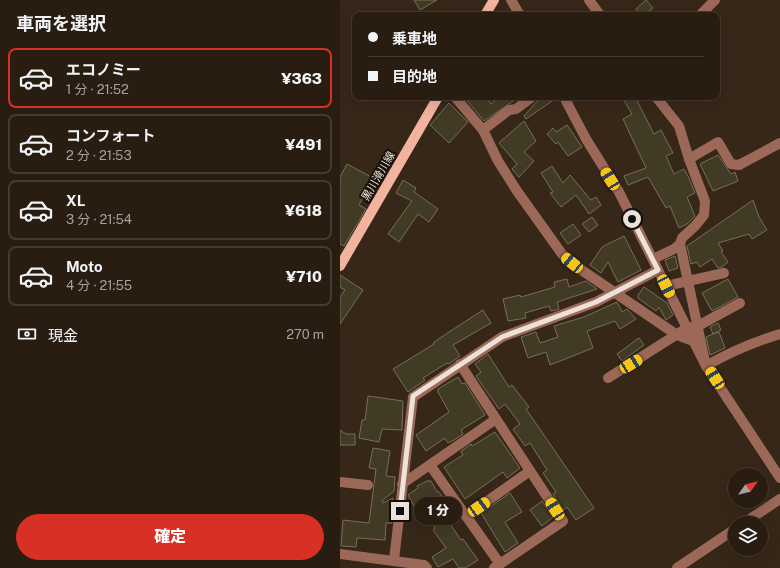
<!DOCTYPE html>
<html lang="ja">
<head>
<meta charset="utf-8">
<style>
	:root { --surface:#291d12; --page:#31261b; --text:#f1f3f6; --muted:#a5a29f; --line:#453b32; --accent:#d93025 }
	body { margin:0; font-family:"Public Sans","Noto Sans JP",sans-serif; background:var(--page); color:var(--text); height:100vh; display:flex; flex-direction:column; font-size:15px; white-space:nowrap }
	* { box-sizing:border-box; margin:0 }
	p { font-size:13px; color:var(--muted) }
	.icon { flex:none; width:22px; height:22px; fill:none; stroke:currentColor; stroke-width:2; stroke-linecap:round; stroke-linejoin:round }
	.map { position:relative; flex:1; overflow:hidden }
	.panel { display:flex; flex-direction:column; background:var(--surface); width:340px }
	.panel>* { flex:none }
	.top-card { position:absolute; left:12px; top:12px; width:368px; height:88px; border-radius:8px; box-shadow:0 4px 16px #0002,0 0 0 1px var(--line); display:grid; align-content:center; height:88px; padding:0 16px; background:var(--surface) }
	.needle { width:26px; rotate:56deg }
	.controls { position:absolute; left:388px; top:468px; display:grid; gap:8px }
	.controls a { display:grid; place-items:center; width:40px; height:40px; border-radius:50%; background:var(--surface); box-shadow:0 4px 16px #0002,0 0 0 1px var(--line); font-size:20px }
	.end { position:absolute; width:18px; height:18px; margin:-9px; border:5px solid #ede2d9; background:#111; box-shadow:0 0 0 2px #111 }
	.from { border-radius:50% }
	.bubble { position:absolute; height:28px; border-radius:14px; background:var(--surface); box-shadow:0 4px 16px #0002,0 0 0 1px var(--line); font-size:13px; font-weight:800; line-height:28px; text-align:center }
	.car { position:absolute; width:12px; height:24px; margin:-12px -6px; border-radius:5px; box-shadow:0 0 3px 1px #0007; background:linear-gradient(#f5c518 24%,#345 0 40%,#f5c518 0 76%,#345 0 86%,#f5c518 0) }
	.top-card b { display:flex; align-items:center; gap:14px; height:38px; font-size:15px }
	.top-card b+b { border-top:1px solid var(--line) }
	.top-card i { width:10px; height:10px; background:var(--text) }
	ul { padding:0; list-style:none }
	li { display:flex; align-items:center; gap:12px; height:60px; margin:0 8px 6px; padding:0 8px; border:2px solid var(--line); border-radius:8px }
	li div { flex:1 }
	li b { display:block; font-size:15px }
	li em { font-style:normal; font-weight:800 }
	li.on { border-color:var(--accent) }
	li>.icon { width:36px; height:36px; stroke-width:1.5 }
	h2 { padding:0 16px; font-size:18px; line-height:48px }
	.pay { display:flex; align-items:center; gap:10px; height:44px; padding:0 16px; font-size:15px }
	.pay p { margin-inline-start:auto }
	.action { display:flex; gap:8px; margin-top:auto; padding:8px 16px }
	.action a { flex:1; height:46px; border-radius:24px; background:var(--accent); color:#fff; font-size:16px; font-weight:800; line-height:46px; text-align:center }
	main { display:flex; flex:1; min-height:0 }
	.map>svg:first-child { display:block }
	.building { fill:#413a25; stroke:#776f58 }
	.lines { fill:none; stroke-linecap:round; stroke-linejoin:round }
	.minor { stroke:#9c6959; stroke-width:10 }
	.major { stroke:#f2b39f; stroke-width:10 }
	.route { stroke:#ede2d9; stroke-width:5 }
	.labels { text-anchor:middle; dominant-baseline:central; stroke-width:4; stroke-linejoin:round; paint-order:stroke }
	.street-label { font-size:11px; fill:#ede2d9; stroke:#19120b }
</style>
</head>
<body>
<main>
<section class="panel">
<h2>車両を選択</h2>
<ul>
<li class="on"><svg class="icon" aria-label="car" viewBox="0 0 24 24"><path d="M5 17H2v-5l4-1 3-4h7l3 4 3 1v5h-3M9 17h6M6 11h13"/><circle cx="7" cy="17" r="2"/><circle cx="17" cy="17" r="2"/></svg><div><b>エコノミー</b><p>1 分 · 21:52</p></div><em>¥363</em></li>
<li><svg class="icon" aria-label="car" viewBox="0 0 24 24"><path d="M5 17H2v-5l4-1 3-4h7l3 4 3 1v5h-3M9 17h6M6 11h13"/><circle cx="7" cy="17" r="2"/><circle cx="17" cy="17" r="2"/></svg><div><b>コンフォート</b><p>2 分 · 21:53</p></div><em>¥491</em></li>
<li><svg class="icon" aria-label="car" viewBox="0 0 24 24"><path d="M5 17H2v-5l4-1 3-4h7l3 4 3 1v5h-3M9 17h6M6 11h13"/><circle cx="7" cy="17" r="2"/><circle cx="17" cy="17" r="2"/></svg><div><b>XL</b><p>3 分 · 21:54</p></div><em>¥618</em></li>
<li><svg class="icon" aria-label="car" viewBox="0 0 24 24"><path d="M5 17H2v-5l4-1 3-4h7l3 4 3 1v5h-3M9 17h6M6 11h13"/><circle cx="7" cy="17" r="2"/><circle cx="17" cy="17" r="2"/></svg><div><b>Moto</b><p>4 分 · 21:55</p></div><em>¥710</em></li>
</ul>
<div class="pay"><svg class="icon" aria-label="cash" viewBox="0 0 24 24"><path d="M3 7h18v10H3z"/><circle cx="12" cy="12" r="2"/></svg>現金<p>270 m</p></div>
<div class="action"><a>確定</a></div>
</section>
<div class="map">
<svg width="440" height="568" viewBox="0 0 440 568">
	<rect width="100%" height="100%" fill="#372718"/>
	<g class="building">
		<polygon points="74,0 97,0 80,10"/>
		<polygon points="306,0 313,8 304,15 301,15 296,9"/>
		<polygon points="124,97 146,97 151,104 160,97 179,97 144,121"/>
		<polygon points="201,97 218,97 186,119 184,116"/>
		<polygon points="282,97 295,97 314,134 321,130 333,153 326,156 334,174 344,169 349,178 355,193 347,197 355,216 347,224 339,228 330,206 326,208 308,177 288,185 284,176 306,168 283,119 292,114"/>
		<polygon points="109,103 128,122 109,143 90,125"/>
		<polygon points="184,121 196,141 184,152 194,161 179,177 172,169 177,164 159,143"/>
		<polygon points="227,125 242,147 228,156 218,142 216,144 207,134 213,128 216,132"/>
		<polygon points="378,155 391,174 395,172 398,181 373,191 360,164"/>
		<polygon points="7,164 33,178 19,205 26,209 4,246 0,244 0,177"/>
		<polygon points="212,166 223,183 230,175 251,200 256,197 261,205 249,214 236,195 221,207 210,193 213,192 201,173"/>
		<polygon points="63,180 76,188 74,192 98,209 89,222 78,214 59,242 48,234 72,201 56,193"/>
		<polygon points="413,200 419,217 427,230 412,239 409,234 378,243 383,251 381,252 388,262 382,267 378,268 372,259 360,267 357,262 351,264 347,246"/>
		<polygon points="252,217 258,225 249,232 242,224"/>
		<polygon points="233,224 241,235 228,244 220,233"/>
		<polygon points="284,236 301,270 278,282 268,262 261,273 250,265 262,247"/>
		<polygon points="335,256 338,268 329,271 325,260"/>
		<polygon points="0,275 23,290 0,324 0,297 5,290 0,287"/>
		<polygon points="227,279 229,287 246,281 257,289 217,302 219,309 216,310 211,311 209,306 185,313 186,318 168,321 163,299 180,295 181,297 215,287 214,282"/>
		<polygon points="388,279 398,297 372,311 362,293"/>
		<polygon points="304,287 327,303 333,315 326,320 319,307 316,311 298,298 298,295"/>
		<polygon points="277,302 282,312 287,309 296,319 280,329 275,321 247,331 253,348 210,365 206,352 188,358 181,337 196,332 200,343 218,337 214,326 244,317"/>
		<polygon points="143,310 151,323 113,345 120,356 109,364 107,363 83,378 85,380 68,392 53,369 94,344 93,343 106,334"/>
		<polygon points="378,323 381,330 373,334 379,332 385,348 370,355 366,337 373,334 370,327"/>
		<polygon points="299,338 304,345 282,361 277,354"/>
		<polygon points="148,354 169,387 172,385 189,407 186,409 254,508 236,520 227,507 223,510 213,494 216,492 203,473 207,470 190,443 185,446 173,429 180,424 165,404 159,409 136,376 141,372 135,364"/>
		<polygon points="118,377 122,384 125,383 145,415 121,430 123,434 114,440 108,443 105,438 86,451 76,435 109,412 98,392 98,389"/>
		<polygon points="28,396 63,401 62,430 42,429 39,442 19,438 22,420 25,420"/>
		<polygon points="0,430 6,434 15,434 15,445 0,445"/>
		<polygon points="155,432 180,468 167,478 163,472 125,499 104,467 123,455 121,451 131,444 132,446"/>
		<polygon points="33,448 50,451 46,476 55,477 54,491 42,501 43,503 53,498 52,523 46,523 45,540 17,538 16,547 1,546 3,520 29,523 36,469 29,468"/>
		<polygon points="87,481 91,481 97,492 98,491 112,509 104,515 121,540 123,539 138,560 125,568 119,568 113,559 98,567 92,557 106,548 93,530 95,528 77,504 74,506 68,495 78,488 77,486"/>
		<polygon points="170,493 182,512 165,522 178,543 165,552 141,513"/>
		<polygon points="202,501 213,517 202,526 190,510"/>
	</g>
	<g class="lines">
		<g class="minor">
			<polyline points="171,0 180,15"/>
			<polyline points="249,0 260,15"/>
			<polyline points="360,15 375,0"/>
			<polyline points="115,97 143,130"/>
			<polyline points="192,97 176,109 169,110 143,130 158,161 177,191 222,254 243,271 337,335 353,341"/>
			<polyline points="224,97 246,139 279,192 366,366 440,478"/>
			<polyline points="316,97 339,126 349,159"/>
			<path d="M340,244L366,366C390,352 414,342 440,334"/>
			<polyline points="313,259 334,249 340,244 342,238 355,226 364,215 365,201 349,159 378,142 391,164 399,165 440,143"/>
			<polyline points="326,286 384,273"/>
			<polyline points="120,364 223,521 154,568"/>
			<polyline points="268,378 347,328 358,326 400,303"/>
			<polyline points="90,465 126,516 190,471"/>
			<polyline points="0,482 28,485"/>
			<polyline points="62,484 156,419"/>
			<polyline points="126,516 160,564"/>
			<polyline points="404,523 440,499"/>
			<polyline points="0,554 84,565 87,568"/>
			<polyline points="54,560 73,397 162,337 256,302 318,270"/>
			<polyline points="337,568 395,529"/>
		</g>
		<g class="major">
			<polyline points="145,15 154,0"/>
			<polyline points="0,266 98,97"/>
		</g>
	</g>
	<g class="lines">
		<polyline class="route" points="60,511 73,396 162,337 256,302 318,270 292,219"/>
	</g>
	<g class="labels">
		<g class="street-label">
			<text transform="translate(38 176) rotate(-60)">黒川滑川線</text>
		</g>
	</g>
</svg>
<div class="controls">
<a><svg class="needle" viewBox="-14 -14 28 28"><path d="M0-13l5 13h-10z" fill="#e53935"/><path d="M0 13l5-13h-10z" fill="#a5a29f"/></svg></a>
<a><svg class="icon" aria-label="layers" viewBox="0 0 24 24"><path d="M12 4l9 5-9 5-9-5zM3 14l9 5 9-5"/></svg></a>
</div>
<i class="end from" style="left:292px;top:219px"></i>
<i class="end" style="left:60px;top:511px"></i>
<div class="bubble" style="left:74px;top:497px;width:48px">1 分</div>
<i class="car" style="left:270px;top:179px;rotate:328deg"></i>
<i class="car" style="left:232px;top:263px;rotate:309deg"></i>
<i class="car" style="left:326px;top:286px;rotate:154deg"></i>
<i class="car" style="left:291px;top:364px;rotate:59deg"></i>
<i class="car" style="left:375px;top:378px;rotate:327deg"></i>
<i class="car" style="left:139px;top:507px;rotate:55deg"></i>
<i class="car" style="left:215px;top:509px;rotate:327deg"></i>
<div class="top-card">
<b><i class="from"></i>乗車地</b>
<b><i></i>目的地</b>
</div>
</div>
</main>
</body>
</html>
